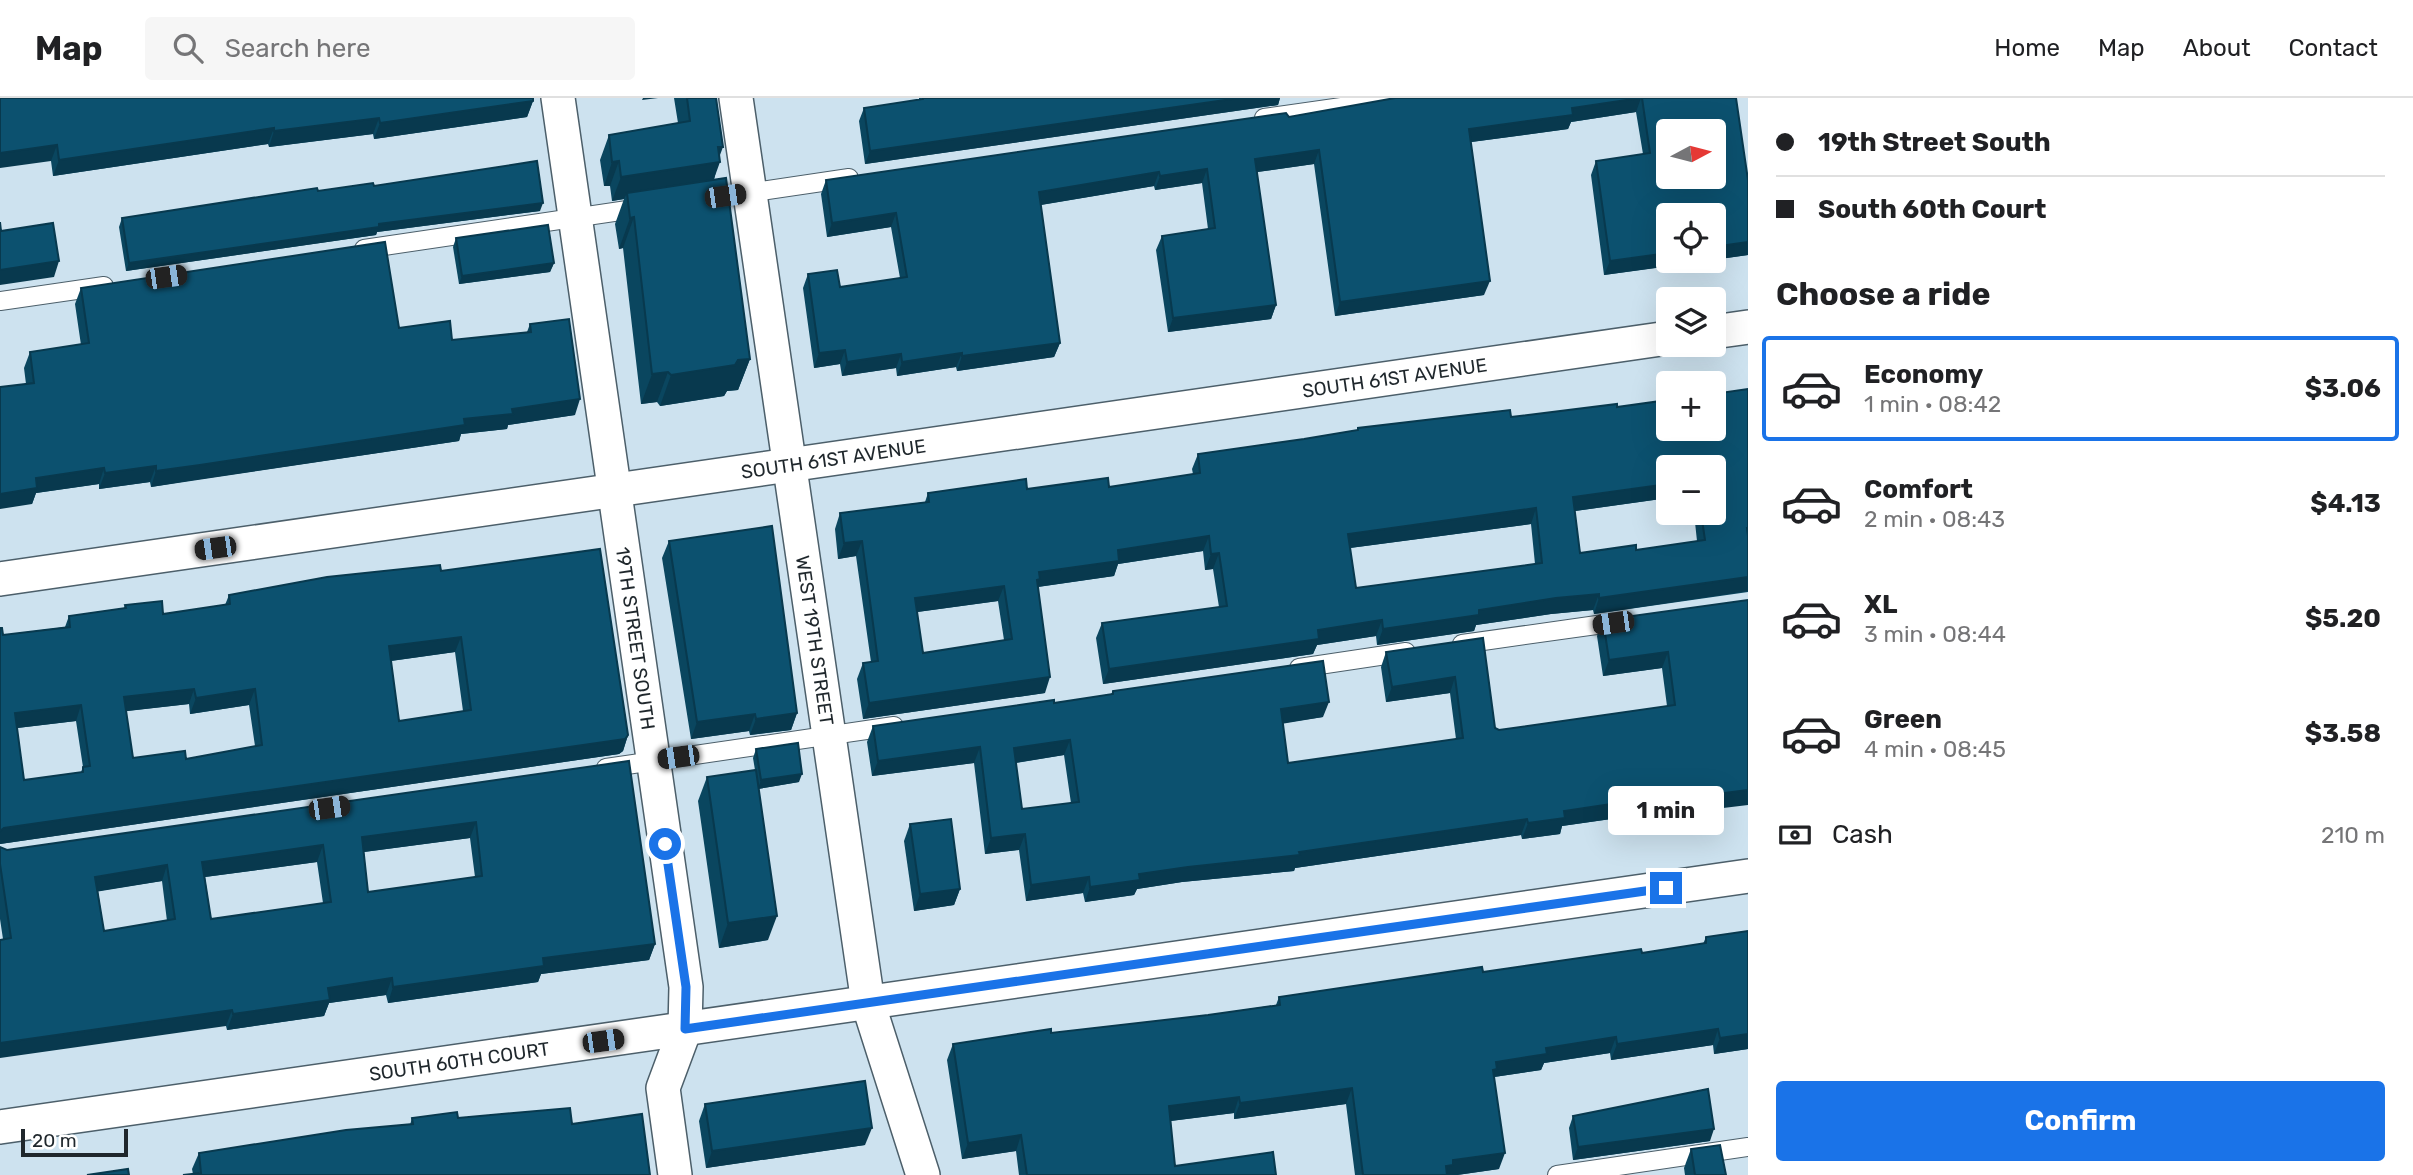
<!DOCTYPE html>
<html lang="en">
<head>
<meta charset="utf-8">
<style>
	:root { --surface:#fff; --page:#f6f6f6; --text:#202124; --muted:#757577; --line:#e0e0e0; --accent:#1a73e8 }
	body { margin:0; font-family:Rubik,sans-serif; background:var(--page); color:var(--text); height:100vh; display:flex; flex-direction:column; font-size:26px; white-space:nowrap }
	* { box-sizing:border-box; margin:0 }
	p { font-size:23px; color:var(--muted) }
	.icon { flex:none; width:38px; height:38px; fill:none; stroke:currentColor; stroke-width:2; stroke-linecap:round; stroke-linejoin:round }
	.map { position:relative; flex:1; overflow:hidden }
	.panel { display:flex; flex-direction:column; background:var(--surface); width:665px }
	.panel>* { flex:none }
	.banner { display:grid; align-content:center; height:154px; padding:0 28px; background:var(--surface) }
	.needle { width:46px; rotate:83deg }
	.tools { position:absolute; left:1656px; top:21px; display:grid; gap:14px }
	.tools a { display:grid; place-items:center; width:70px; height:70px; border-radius:7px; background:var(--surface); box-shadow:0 7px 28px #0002; font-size:35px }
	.scale { position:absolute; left:21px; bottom:18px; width:107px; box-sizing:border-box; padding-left:7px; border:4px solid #1f272c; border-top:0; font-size:19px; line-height:24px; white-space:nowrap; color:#1f272c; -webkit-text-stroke:5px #fff; paint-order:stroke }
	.end { position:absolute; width:32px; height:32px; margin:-16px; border:9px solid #1a73e8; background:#fff; box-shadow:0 0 0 4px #fff }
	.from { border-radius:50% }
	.bubble { position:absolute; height:49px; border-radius:7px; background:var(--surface); box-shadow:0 7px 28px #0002; font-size:23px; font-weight:700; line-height:49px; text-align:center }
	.car { position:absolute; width:21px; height:42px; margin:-21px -10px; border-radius:9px; box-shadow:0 0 5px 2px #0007; background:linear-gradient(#222 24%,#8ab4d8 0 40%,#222 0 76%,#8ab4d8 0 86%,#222 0) }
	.banner b { display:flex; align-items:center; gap:24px; height:66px; font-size:26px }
	.banner b+b { border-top:2px solid var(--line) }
	.banner i { width:18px; height:18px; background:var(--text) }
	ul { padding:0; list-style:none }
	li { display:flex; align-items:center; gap:21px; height:105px; margin:0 14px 10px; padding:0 14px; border:4px solid transparent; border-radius:7px }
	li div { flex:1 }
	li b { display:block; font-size:26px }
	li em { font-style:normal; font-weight:700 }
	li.active { border-color:var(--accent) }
	li>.icon { width:63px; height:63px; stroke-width:1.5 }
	h2 { padding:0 28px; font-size:32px; line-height:84px }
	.pay { display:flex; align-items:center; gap:18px; height:77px; padding:0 28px; font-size:26px }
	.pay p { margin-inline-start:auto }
	.action { display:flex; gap:14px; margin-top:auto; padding:14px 28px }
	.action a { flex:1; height:80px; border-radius:7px; background:var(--accent); color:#fff; font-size:28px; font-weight:700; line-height:80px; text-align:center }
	header { display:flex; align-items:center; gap:42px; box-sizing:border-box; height:98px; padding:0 35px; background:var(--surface); border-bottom:2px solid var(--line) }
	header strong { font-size:33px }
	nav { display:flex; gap:38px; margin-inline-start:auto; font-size:24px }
	.search { width:490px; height:63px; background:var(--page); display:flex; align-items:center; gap:18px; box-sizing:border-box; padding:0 24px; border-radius:7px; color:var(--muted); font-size:26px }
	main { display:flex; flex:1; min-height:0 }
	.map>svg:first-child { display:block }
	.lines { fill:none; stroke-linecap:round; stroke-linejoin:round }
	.lane-casing { stroke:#4c5f6a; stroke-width:20 }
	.street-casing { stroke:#4c5f6a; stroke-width:36 }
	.lane { stroke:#fff; stroke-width:18 }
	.street { stroke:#fff; stroke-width:33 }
	.wall { fill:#0a465f; fill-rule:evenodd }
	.shaded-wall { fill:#08394e }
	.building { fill:#0c516f; stroke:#08394e; stroke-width:2; fill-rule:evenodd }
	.route { stroke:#1a73e8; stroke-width:9 }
	.labels { text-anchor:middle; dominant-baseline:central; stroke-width:7; stroke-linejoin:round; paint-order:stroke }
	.street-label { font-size:19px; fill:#1f272c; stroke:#fff }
</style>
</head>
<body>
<header>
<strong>Map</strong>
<div class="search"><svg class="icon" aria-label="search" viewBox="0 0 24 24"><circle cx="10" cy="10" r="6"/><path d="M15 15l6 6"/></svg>Search here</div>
<nav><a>Home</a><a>Map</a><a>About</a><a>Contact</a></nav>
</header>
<main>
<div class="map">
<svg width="1748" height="1077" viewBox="0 0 1748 1077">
	<rect width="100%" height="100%" fill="#cde2ef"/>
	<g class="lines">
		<g class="lane-casing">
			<g id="lane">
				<polyline points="1264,20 1404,0"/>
				<polyline points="707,101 849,80"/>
				<polyline points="364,151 641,110"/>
				<polyline points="0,203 104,188"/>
				<polyline points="1462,546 1625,523"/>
				<polyline points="1299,570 1406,554"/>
				<polyline points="606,670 894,628"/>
				<polyline points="1557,1077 1748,1049"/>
			</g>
		</g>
		<g class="street-casing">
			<g id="street">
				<path id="s1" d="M558,0L686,889L685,931L663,990L675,1077"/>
				<path id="s2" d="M736,0L868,905L923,1077"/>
				<polyline points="1713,234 1748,229"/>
				<path id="s3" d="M0,481L1668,240"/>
				<path id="s4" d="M0,1029L1748,778"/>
			</g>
		</g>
		<use href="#lane" class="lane"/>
		<use href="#street" class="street"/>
	</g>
	<g class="wall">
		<polygon points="0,0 533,3 527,19 374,41 373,36 269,49 268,46 53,78 51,63"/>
		<polygon points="674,0 716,0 719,59 714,82 750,261 738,292 727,293 724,298 660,308 657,304 641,306 623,150 619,151 615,126 624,101 612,103 610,88 604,88 600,62 609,37 678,25"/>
		<polygon points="919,0 1280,0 1278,7 865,66 859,23 864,10 919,2"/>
		<polygon points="1395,0 1736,0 1748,82 1748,157 1604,177 1591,77 1596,63 1643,56 1636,14 1571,24 1568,31 1471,44 1484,197 1335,218 1314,66 1257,74 1276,207 1271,221 1168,234 1156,152 1162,138 1208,131 1202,85 1155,92 1154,88 1041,107 1060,245 1054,259 957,273 956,269 897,278 896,270 842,278 840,266 814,270 803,190 808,176 840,189 900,180 891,129 827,139 821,96 826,82 1289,19"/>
		<polygon points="374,88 540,113 377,134 376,137 126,173 119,129 122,120 318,93"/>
		<polygon points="456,140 554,165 550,174 459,186 453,149"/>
		<polygon points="81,190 399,230 452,242 527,234 530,226 575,317 508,327 507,331 461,336 459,343 194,382 151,389 150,384 99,391 99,386 36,395 32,406 26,286 24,270 30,254 81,247 75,206"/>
		<path d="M1617,309L1713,331L1748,479V494L1594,516L1593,512L1551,516L1476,527L1474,533L1377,547L1376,538L1317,547L1313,556L1103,586L1096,540L1102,525L1219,509L1213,471L1205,472L1203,453L1118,466L1114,478L1038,489L1045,595L863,621L857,581L863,565L871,564L856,458L838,461L835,431L840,415L925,404L928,395L1109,389L1193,376L1192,371L1198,356L1304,341L1357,332L1358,330L1511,319ZM1668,369H1713V415H1694L1697,443L1636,452L1580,455L1575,413L1668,400ZM1531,426L1535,466L1356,490L1350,450ZM998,503L1004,542L923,555L917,514Z"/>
		<polygon points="669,443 797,615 791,632 750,637 749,633 691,641 662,460"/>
		<path d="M441,473L628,637L623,653L619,656L0,746V530L3,537L65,529L69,518L124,510L125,507L163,516L225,507L229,497ZM455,554L463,613L399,623L391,563ZM189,606L190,616L249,607L255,648L186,661L133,660L126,613ZM76,623L83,669L81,674L24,682L17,630Z"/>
		<path d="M1748,502L1632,721V718L1562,728L1560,736L1522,741L1521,737L1295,770L1294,773L1182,784L1137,791L1134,797L1085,804L1083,795L1026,803L1019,752L985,756L974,665L872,678L867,644L873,628L1054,605L1111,596L1113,593L1323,619L1283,625L1288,665L1456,641L1450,595L1386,604L1381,569L1386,554L1483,540L1495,630L1499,632L1667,608L1662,570L1603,578L1597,538L1603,522ZM1064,657L1071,705L1022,711L1016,665Z"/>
		<polygon points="756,651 799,684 758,691 768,842 719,850 698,703 707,679 755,672 753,660"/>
		<path d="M629,663L655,846L649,862L541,876L538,884L388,905L386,897L329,905L324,918L227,932L226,928L3,841L0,821V749L7,752ZM470,740L475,779L368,794L364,754ZM317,764L323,805L211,821L205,779ZM162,783L167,823L104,833L98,793Z"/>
		<polygon points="910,726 960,791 954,807 914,813 904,743"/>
		<polygon points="1706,839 1748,951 1714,956 1713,947 1611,962 1610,955 1544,965 1541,972 1494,979 1499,1071 1457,1077 1355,1077 1346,1006 1234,1021 1234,1015 1170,1023 1175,1068 1276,1077 1019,1077 1016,1053 962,1061 947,962 953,946 1208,917 1276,907 1279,899 1642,855 1703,846"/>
		<polygon points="705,1006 865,1047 706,1070 699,1023"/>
		<polygon points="570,1010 193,1076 192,1071 199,1055 410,1027 412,1020 458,1020"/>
		<polygon points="1573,1018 1710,1043 1573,1062 1569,1030"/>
		<polygon points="1691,1051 1726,1077 1685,1077 1684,1070"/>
	</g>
	<g class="shaded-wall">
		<polygon points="643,0 658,0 642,2"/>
		<polygon points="1239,0 1280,0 1278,7 865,66 870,53"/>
		<polygon points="1641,0 1636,14 1571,24 1568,31 1464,45 1469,31 1572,10"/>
		<polygon points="533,3 527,19 374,41 380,25"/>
		<polygon points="379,20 373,36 269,49 274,33"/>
		<polygon points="274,30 268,46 53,78 59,62"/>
		<polygon points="57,47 51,63 0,70 0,55"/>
		<polygon points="718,49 723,49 717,65 720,64 711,89 627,95 624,101 612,103 621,79"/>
		<polygon points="1319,52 1314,66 1250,75 1255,61"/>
		<polygon points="619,63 610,88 604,88 612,64"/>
		<polygon points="1207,71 1202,85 1155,92 1160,78"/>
		<polygon points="1159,74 1154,88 1034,108 1039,94"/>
		<polygon points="543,105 540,113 377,134 376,137 126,173 129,165 379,126"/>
		<polygon points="896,115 891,129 827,139 832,125"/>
		<polygon points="634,119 623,150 619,151 630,120"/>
		<polygon points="1748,144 1748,157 1713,162 1713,149"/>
		<polygon points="1668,155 1668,163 1708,163 1604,177 1610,163"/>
		<polygon points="59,163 54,179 0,187 0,172"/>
		<polygon points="554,165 550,174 459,186 462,178"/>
		<polygon points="1490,183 1484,197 1335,218 1340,204"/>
		<polygon points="1276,207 1271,221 1168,234 1173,220"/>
		<polygon points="1060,245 1054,259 957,273 962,258"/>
		<polygon points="845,252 840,266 814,270 819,255"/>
		<polygon points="962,255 956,269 897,278 902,264"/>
		<polygon points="901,256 896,270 842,278 847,264"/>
		<polygon points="750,261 738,292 727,293 724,298 660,308 671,277 738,262"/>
		<polygon points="668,274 657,304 641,306 652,276"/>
		<polygon points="580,301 575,317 508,327 507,331 461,336 459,343 151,389 156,373 464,321 512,311"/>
		<polygon points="156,368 150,384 99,391 105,375"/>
		<polygon points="104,370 99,386 36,395 32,406 0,411 0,396 36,380"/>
		<polygon points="1668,386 1668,400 1568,414 1573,399"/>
		<polygon points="1536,410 1531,426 1342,451 1348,436"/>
		<polygon points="1209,438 1203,453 1118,466 1114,478 1037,489 1034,497 1039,474 1118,452"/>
		<polygon points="862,443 856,458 838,461 844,445"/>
		<polygon points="1219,455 1213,471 1205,472 1211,456"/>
		<polygon points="1748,479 1748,493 1594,516 1599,500"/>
		<polygon points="1004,488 998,503 910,515 915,500"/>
		<polygon points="1599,496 1593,512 1551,516 1476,527 1474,533 1377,547 1383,531 1479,512 1556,500"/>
		<polygon points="1382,522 1376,538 1317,547 1313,556 1103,586 1109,571 1318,532"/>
		<polygon points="461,539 455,554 383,564 389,548"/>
		<polygon points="1668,554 1662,570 1603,578 1609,562"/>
		<polygon points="1050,579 1045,595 863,621 869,605"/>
		<polygon points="1455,579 1450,595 1386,604 1392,589"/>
		<polygon points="194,591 189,606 119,614 124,599"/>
		<polygon points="255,591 249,607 190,616 196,600"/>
		<polygon points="1329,604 1323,619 1275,627 1281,611"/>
		<polygon points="81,607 76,623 9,631 15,615"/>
		<polygon points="797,615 791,632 750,637 756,621"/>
		<polygon points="755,616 749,633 691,641 697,624"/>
		<polygon points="628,637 623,653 619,656 0,746 0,733 4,730"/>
		<polygon points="1070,642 1064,657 1008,666 1014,650"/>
		<polygon points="980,649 974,665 872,678 878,663"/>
		<polygon points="802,676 799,684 758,691 761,682"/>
		<polygon points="1748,692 1748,707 1632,721 1638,706"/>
		<polygon points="1637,702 1632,718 1562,728 1560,736 1522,741 1528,725 1564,713"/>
		<polygon points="1527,721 1521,737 1295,770 1294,773 1182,784 1137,791 1134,797 1085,804 1090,789 1139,776 1299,754"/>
		<polygon points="476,724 470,740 356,755 362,739"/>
		<polygon points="1025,736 1019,752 985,756 991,740"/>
		<polygon points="323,747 317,764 197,780 202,764"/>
		<polygon points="167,767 162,783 89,795 95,779"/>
		<polygon points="1089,779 1083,795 1026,803 1031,787"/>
		<polygon points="960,791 954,807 914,813 920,796"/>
		<polygon points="777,818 768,842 719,850 728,825"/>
		<polygon points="655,846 649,862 541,876 538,884 388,905 393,889 543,860"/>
		<polygon points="392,880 386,897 329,905 324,918 227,932 233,916 328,890"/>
		<polygon points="232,912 226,928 0,960 0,945"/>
		<polygon points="1718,931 1713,947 1611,962 1617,946"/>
		<polygon points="1748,936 1748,951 1714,956 1720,940"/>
		<polygon points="1616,939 1610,955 1544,965 1541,972 1494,979 1487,988 1496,964 1546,950"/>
		<polygon points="1352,990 1346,1006 1234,1021 1240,1005"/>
		<polygon points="1239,999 1234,1015 1163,1024 1169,1008"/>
		<polygon points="872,1030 865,1047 706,1070 712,1053"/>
		<polygon points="1714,1031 1710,1043 1573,1062 1578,1049"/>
		<polygon points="1021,1037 1016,1053 962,1061 968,1045"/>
		<polygon points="1505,1055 1499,1071 1457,1077 1443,1077 1446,1068 1453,1062"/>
	</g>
	<g class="building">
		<polygon points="0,0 533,0 533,3 380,25 379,20 274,33 274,30 59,62 57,47 0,55"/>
		<polygon points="687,0 716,0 723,49 718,49 720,64 621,79 619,63 612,64 609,37 690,23"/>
		<polygon points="923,0 1239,0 870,53 864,10 923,1"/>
		<polygon points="1395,0 1640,0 1572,10 1573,17 1469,31 1490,183 1340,204 1319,52 1255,61 1276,207 1173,220 1162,138 1215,130 1207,71 1160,78 1159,74 1039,94 1060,245 962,258 962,255 902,264 901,256 847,264 845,252 819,255 808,176 837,172 840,189 907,179 896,115 832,125 826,82 1286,15 1289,19"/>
		<path d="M1642,0H1736L1748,82V144L1713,149V117H1668V155L1610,163L1596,63L1650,55ZM1668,33H1713V79H1668Z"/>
		<polygon points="537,63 543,105 379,126 379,129 129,165 122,120 317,90 318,93 373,85 374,88"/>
		<polygon points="726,80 750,261 738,262 735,267 671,277 668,274 652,276 634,119 630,120 627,95"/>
		<polygon points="0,124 1,133 53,125 59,163 0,172"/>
		<polygon points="548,127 554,165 462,178 456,140"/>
		<polygon points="385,144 399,230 450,223 452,242 531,234 530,226 569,221 580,301 512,311 513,316 464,321 465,327 200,367 156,373 156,368 105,375 104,370 36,380 37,390 0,396 0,289 34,285 30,254 89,245 81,190"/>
		<path d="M1748,291V430H1747L1748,438V479L1599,500V496L1556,500L1479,512V517L1383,531L1382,522L1318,532L1319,541L1109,571L1102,525L1227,508L1219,455L1211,456L1209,438L1118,452L1119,463L1039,474L1040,481L1037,482L1050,579L869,605L863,565L878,563L862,443L844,445L840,415L929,404L928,395L1026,381L1027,391L1108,380L1109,389L1200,375L1198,356L1304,341L1358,332V330L1510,312L1511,319L1617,306V309L1668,302V331H1713V296ZM1668,369H1713V415H1701L1705,442L1636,452V447L1580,455L1573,399L1668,386ZM1536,410L1542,465L1356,490L1348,436ZM1004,488L1012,541L923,555L915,500Z"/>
		<polygon points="772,428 797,615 756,621 755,616 697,624 669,443"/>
		<path d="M600,451L628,637L625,641L4,730L0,733V530H2L3,537L70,529L69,518L126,510L125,507L162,503L163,516L230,506L229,497L327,479L440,467L441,473ZM461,539L471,612L399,623L389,548ZM194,591L196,600L255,591L262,647L186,661L185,653L133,660L124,599ZM81,607L90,668L83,669V674L24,682L15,615Z"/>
		<path d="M1748,502V692L1638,706L1637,702L1564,713L1565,720L1528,725L1527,721L1299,754L1300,757L1188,769L1139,776L1140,782L1090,789L1089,779L1031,787L1025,736L991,740L980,649L878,663L873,628L1054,602V605L1113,596V593L1323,563L1329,604L1281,611L1288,665L1463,640L1455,579L1392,589L1386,554L1483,540L1495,630L1499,632L1675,607L1668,554L1609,562L1603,522ZM1070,642L1079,704L1022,711L1014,650Z"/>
		<polygon points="798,645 802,676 761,682 756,651"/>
		<path d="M629,663L655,846L543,860L544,868L393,889L392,880L328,890L330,902L233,916L232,912L0,945V842L11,840L0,766V749L7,752ZM476,724L482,778L368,794L362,739ZM323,747L331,804L211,821L202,764ZM167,767L175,821L104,833L95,779Z"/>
		<polygon points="756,672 777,818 728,825 707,679"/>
		<polygon points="951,721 960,791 920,796 910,726"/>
		<polygon points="1748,833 1748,936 1720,940 1718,931 1617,946 1616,939 1546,950 1547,956 1496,964 1497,971 1493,972 1505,1055 1453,1062 1453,1067 1446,1068 1447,1077 1363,1077 1352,990 1240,1005 1239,999 1169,1008 1175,1068 1273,1054 1276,1077 1027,1077 1021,1037 968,1045 953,946 1051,931 1051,935 1208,917 1280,907 1279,899 1482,869 1483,874 1641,851 1642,855 1706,845 1706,839"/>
		<polygon points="865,983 872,1030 712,1053 705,1006"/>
		<polygon points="1708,991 1714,1031 1578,1049 1573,1018"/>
		<polygon points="570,1010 572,1026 642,1016 650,1077 183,1077 201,1075 199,1055 346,1032 413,1026 412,1020 457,1014 458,1020"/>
		<polygon points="1720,1047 1726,1077 1695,1077 1691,1051"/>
		<polygon points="128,1071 129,1077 87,1077"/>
	</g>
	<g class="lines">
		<polyline class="route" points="665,746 686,889 685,931 1666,790"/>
	</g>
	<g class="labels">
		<g class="street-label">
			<text stroke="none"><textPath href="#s3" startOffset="1409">SOUTH 61ST AVENUE</textPath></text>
			<text stroke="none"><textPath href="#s3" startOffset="842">SOUTH 61ST AVENUE</textPath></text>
			<text stroke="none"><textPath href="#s1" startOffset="546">19TH STREET SOUTH</textPath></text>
			<text stroke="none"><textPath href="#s2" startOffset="548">WEST 19TH STREET</textPath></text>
			<text stroke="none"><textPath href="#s4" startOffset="464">SOUTH 60TH COURT</textPath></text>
		</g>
	</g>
</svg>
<div class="tools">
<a><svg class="needle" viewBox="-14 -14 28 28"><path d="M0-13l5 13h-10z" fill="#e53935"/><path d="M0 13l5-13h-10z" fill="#757577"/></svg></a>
<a><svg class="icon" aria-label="locate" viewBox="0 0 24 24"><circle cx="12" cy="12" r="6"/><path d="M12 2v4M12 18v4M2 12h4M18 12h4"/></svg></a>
<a><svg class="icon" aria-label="layers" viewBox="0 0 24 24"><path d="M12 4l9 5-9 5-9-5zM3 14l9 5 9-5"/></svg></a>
<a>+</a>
<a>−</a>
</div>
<div class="scale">20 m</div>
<i class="end from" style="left:665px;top:746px"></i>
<i class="end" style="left:1666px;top:790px"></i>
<div class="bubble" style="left:1608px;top:688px;width:116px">1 min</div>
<i class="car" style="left:725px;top:98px;rotate:82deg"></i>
<i class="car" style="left:166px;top:179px;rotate:82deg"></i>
<i class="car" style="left:215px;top:450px;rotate:262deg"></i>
<i class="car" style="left:1613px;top:525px;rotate:262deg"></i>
<i class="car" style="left:678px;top:659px;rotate:262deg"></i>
<i class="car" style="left:329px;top:710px;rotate:82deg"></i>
<i class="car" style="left:603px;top:943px;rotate:82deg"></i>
</div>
<section class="panel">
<div class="banner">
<b><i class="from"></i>19th Street South</b>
<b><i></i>South 60th Court</b>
</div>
<h2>Choose a ride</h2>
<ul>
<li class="active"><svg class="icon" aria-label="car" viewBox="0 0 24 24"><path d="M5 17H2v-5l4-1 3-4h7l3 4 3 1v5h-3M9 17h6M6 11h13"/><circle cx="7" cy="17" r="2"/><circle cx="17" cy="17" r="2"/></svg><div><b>Economy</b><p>1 min · 08:42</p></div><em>$3.06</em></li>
<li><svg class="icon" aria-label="car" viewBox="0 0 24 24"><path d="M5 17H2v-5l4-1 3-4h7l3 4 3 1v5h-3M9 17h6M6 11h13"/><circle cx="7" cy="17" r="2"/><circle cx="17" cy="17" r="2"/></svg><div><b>Comfort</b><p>2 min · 08:43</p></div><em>$4.13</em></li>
<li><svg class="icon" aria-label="car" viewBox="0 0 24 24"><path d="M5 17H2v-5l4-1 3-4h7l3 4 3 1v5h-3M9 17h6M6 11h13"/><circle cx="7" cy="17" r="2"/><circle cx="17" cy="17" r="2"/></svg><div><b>XL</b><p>3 min · 08:44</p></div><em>$5.20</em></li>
<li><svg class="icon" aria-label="car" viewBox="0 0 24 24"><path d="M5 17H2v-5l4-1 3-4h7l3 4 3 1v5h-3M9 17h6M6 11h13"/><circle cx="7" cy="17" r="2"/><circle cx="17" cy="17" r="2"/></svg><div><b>Green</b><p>4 min · 08:45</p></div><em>$3.58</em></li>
</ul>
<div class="pay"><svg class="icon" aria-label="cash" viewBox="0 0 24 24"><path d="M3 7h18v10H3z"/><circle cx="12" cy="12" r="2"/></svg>Cash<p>210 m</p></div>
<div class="action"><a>Confirm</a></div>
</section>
</main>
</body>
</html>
